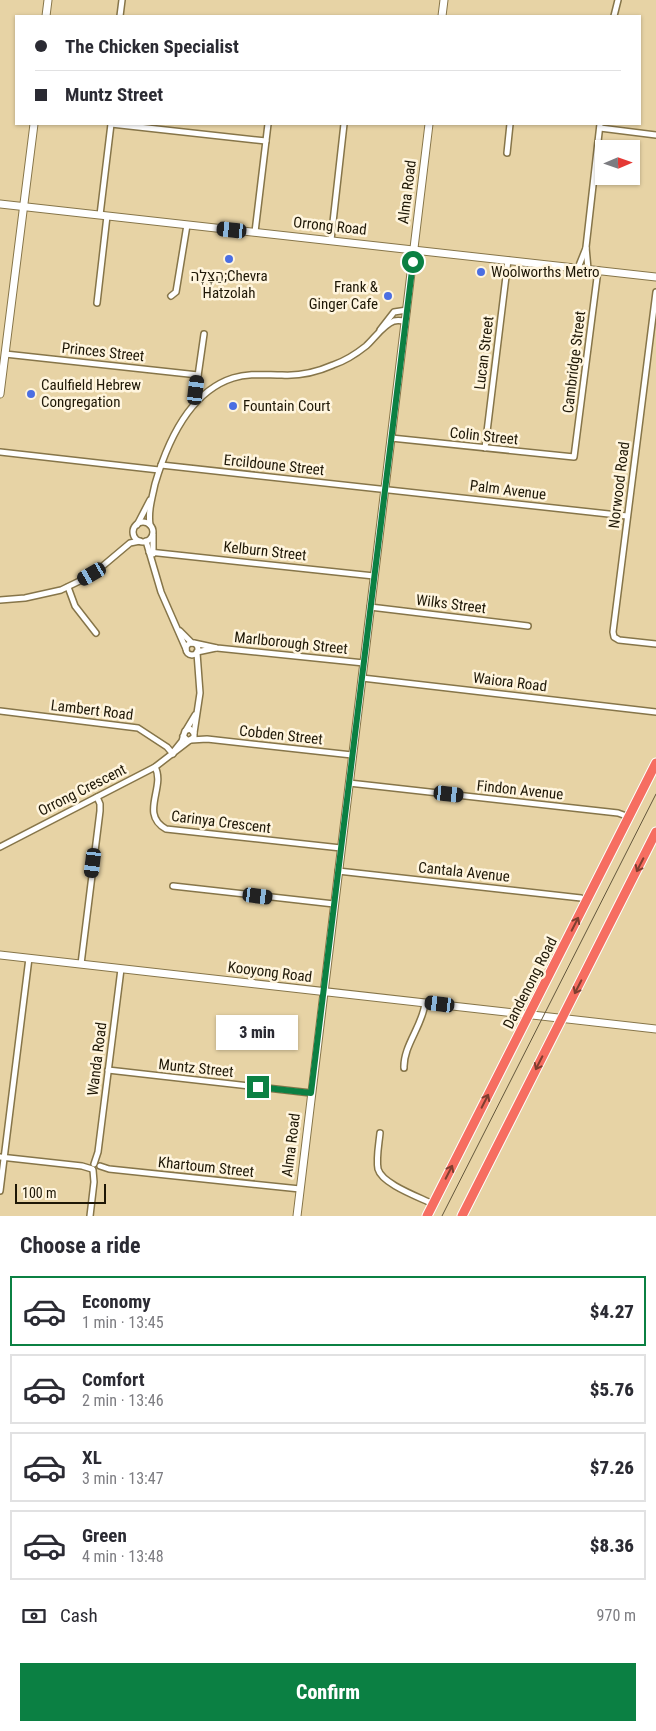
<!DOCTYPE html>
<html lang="en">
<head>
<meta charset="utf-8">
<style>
	:root { --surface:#fff; --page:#f2f2f3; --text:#2b2b33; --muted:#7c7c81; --line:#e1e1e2; --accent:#0b8043 }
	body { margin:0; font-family:"Roboto Condensed",Heebo,sans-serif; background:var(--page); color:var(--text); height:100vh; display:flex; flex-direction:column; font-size:19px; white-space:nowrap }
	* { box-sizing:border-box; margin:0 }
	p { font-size:16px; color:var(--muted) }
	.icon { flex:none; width:28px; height:28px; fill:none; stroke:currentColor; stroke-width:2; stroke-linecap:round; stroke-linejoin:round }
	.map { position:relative; height:1216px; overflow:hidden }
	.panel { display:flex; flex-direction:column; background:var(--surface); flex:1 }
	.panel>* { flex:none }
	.banner { position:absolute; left:15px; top:15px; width:626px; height:110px; border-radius:0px; box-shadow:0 1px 4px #0004; display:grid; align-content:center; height:110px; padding:0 20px; background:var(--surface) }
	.needle { width:32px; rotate:88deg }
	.buttons { position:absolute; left:595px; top:140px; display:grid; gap:10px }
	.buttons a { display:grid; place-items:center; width:45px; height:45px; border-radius:0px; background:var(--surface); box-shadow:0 1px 4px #0004; font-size:25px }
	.scale { position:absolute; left:15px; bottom:12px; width:91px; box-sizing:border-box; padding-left:5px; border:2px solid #1e1706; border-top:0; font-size:14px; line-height:18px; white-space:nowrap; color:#1e1706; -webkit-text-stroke:4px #fff5de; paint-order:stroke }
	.end { position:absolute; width:22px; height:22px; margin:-11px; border:6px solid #0b8043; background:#fff; box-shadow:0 0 0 2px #fff }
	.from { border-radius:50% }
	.bubble { position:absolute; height:35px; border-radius:0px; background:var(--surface); box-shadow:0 1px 4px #0004; font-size:16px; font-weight:800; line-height:35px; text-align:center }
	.car { position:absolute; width:15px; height:30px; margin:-15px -8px; border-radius:6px; box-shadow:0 0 4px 1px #0007; background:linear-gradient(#222 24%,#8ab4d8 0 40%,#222 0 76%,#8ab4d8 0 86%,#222 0) }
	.banner b { display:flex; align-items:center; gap:18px; height:48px; font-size:19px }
	.banner b+b { border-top:1px solid var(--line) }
	.banner i { width:12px; height:12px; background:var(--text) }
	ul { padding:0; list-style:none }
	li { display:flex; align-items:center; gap:15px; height:70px; margin:0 10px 8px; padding:0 10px; border:2px solid var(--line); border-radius:0px }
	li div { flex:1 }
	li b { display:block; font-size:19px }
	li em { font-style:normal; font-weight:800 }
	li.active { border-color:var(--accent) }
	li>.icon { width:45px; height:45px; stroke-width:1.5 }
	h2 { padding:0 20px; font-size:22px; line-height:60px }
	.pay { display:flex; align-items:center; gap:12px; height:55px; padding:0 20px; font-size:19px }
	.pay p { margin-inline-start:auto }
	.primary-button { display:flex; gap:10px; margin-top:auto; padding:10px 20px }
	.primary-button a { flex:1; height:58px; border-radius:0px; background:var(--accent); color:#fff; font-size:20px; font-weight:800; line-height:58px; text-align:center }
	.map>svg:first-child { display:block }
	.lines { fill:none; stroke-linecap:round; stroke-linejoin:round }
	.street-casing { stroke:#867549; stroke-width:8 }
	.secondary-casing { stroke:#867549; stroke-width:9 }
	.highway-casing { stroke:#fff; stroke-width:11 }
	.street { stroke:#fff; stroke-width:5 }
	.secondary { stroke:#fff; stroke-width:7 }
	.highway { stroke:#f66e61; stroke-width:9 }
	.tram { stroke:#62563c; stroke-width:1 }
	.oneway { stroke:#7f3e2f }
	.route { stroke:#0b8043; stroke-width:6 }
	.poi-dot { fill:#4b6ee2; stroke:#fff5de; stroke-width:2 }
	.labels { text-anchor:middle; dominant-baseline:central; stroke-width:5; stroke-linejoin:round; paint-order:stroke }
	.street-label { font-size:15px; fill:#1e1706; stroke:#fff5de }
	.poi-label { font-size:15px; fill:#1e1706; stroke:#fff5de; text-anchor:start }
</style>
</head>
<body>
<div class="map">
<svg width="656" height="1216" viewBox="0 0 656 1216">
	<rect width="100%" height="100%" fill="#e7d3a5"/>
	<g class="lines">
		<g class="street-casing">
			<g id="street">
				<polyline points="120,16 122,0"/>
				<polyline points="614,16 618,0"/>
				<polyline points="111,124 266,141"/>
				<polyline points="600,128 656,135"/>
				<polyline points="507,153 510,124"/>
				<polyline points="100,215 111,124"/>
				<polyline points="255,232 268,124"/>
				<polyline points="331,240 344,124"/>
				<polyline points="578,268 586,248"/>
				<polyline points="588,269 586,247 600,124"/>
				<polyline points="656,292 613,632 614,637 619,640 656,644"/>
				<polyline points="171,296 176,292 187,225"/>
				<polyline points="97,303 107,216"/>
				<polyline points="380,330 394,312 407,310"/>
				<polyline points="5,354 198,375"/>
				<polyline points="200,398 196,390 204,334"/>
				<polyline points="391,438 574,457 598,270"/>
				<polyline points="485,448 508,260"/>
				<polyline points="0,452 159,470"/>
				<polyline points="161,465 627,516"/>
				<circle cx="143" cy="532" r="10"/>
				<polyline points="137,525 150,500"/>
				<path d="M150,525C148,511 152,498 155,484C167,443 189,392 233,378C249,373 265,375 282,375C299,376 317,372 333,365C345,361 356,354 366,346C374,339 383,325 394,321C398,320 402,321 405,321"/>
				<polyline points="153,535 153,554"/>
				<polyline points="146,541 161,592 186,649"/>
				<polyline points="149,552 374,576"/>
				<polyline points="68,587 75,606 96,633"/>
				<polyline points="0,600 25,598 61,590 92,575 130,543 140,541"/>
				<polyline points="370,607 528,626"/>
				<polyline points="180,631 192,643"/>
				<polyline points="194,643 217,648 364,663"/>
				<circle cx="192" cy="649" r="6"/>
				<polyline points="197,652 216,648"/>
				<polyline points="362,678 656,712"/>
				<polyline points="0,711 138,728 167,747 173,754"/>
				<polyline points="186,730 195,715"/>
				<polyline points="194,733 200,693 197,653"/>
				<polyline points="191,740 207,739 352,755"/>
				<polyline points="174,751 182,741 185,731 190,729 194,733 194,737 190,740 187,740 183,736"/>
				<path d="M155,767C166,787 139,814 166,829L341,848"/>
				<polyline points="349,783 618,813 629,817"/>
				<polyline points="0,847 155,767 190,740"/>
				<polyline points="338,871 581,898 587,901"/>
				<polyline points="173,886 334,904"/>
				<polyline points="81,964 100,811 100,804 97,797"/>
				<path d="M404,1068C403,1046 423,1025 425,1003"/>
				<polyline points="108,1070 311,1093"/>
				<path d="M380,1133C379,1144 376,1158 378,1169C382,1184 419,1197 433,1204"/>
				<polyline points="0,1157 82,1166 92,1169"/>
				<polyline points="94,1164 98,1152 121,969"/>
				<polyline points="100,1166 109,1169 300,1189"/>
				<polyline points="0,1191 29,958"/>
				<polyline points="90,1216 94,1182 93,1170"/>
			</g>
		</g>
		<g class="secondary-casing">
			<g id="secondary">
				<polyline points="46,16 48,0"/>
				<polyline points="442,16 444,0"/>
				<polyline points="0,204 656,277"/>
				<polyline points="0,394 34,124"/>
				<polyline points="0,955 656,1029"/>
				<polyline points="297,1216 429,124"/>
			</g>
		</g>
		<g class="highway-casing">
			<g id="highway">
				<polyline points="427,1216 656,763"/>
				<polyline points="462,1216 656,832"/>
			</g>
		</g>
		<use href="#street" class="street"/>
		<use href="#secondary" class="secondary"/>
		<use href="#highway" class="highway"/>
		<polyline class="tram" points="442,1216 656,794"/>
	</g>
	<defs><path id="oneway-shaft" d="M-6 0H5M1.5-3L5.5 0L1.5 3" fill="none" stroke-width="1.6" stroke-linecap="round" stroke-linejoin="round" transform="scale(1.25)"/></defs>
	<g class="oneway">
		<use href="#oneway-shaft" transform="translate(640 865) rotate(117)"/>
		<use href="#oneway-shaft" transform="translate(575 924) rotate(-63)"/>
		<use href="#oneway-shaft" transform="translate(578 987) rotate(117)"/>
		<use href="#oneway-shaft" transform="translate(539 1063) rotate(117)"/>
		<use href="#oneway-shaft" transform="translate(485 1101) rotate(-63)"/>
		<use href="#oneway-shaft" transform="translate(449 1172) rotate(-63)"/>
	</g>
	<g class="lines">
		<polyline class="route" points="258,1087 311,1093 413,262"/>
	</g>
	<g class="poi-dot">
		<circle cx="229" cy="259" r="5"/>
		<circle cx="481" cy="272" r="5"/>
		<circle cx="388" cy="296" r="5"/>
		<circle cx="31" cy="394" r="5"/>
		<circle cx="233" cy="406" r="5"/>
	</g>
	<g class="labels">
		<g class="street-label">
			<text transform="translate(407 192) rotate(-83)">Alma Road</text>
			<text transform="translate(330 226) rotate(6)">Orrong Road</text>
			<text transform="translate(103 352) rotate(6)">Princes Street</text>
			<text transform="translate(484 353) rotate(-83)">Lucan Street</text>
			<text transform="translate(574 362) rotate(-83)">Cambridge Street</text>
			<text transform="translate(484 436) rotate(6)">Colin Street</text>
			<text transform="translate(274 465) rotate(6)">Ercildoune Street</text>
			<text transform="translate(619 485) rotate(-83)">Norwood Road</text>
			<text transform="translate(508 490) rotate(7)">Palm Avenue</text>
			<text transform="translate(265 551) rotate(6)">Kelburn Street</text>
			<text transform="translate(451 604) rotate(7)">Wilks Street</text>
			<text transform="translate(291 643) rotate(6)">Marlborough Street</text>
			<text transform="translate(510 682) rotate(7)">Waiora Road</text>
			<text transform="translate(92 710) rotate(7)">Lambert Road</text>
			<text transform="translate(281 735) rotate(6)">Cobden Street</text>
			<text transform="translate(82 790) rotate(-27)">Orrong Crescent</text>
			<text transform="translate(520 790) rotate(6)">Findon Avenue</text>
			<text transform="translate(221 822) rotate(7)">Carinya Crescent</text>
			<text transform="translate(464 872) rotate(6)">Cantala Avenue</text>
			<text transform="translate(270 972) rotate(7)">Kooyong Road</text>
			<text transform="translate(530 983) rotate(-63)">Dandenong Road</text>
			<text transform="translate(97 1059) rotate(-83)">Wanda Road</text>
			<text transform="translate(196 1068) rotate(6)">Muntz Street</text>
			<text transform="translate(291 1145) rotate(-83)">Alma Road</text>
			<text transform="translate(206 1167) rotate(6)">Khartoum Street</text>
		</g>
		<g class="poi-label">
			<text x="491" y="272">Woolworths Metro</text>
			<text x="229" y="276" text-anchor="middle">הַצָּלָה;Chevra<tspan x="229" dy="17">Hatzolah</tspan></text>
			<text x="378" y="287" text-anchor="end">Frank &amp;<tspan x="378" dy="17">Ginger Cafe</tspan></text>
			<text x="41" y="385">Caulfield Hebrew<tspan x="41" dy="17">Congregation</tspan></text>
			<text x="243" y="406">Fountain Court</text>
		</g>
	</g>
</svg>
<div class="buttons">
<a><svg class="needle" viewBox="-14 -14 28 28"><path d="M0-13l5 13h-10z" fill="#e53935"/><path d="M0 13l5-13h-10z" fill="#7c7c81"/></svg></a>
</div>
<div class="scale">100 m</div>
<i class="end from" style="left:413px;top:262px"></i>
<i class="end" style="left:258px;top:1087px"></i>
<div class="bubble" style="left:216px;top:1015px;width:82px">3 min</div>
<i class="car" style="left:232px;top:230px;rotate:276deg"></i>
<i class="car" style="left:196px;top:390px;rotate:7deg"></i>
<i class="car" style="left:92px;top:574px;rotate:240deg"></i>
<i class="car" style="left:449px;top:794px;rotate:96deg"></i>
<i class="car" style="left:93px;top:863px;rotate:187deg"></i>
<i class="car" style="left:258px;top:896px;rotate:97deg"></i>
<i class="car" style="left:440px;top:1004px;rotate:277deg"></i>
<div class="banner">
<b><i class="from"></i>The Chicken Specialist</b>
<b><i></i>Muntz Street</b>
</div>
</div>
<section class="panel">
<h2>Choose a ride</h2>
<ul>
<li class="active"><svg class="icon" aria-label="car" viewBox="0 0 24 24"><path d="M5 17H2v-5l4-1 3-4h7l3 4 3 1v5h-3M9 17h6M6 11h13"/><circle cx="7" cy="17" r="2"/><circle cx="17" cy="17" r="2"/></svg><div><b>Economy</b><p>1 min · 13:45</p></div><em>$4.27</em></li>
<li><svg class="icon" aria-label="car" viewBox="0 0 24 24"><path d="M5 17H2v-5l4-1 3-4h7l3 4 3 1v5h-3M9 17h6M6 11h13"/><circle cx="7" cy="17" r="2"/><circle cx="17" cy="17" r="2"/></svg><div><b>Comfort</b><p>2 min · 13:46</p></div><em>$5.76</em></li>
<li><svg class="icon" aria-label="car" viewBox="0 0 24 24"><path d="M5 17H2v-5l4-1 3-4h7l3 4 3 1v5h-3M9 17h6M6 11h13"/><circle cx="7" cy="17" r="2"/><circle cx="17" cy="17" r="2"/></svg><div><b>XL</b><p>3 min · 13:47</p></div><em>$7.26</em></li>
<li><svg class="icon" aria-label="car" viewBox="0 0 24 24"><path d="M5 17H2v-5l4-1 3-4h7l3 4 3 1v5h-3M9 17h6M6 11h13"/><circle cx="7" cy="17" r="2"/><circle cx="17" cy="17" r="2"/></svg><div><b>Green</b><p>4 min · 13:48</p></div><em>$8.36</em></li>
</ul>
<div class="pay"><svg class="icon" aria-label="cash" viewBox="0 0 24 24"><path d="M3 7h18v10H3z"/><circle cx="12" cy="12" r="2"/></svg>Cash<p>970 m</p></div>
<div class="primary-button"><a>Confirm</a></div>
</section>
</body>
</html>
